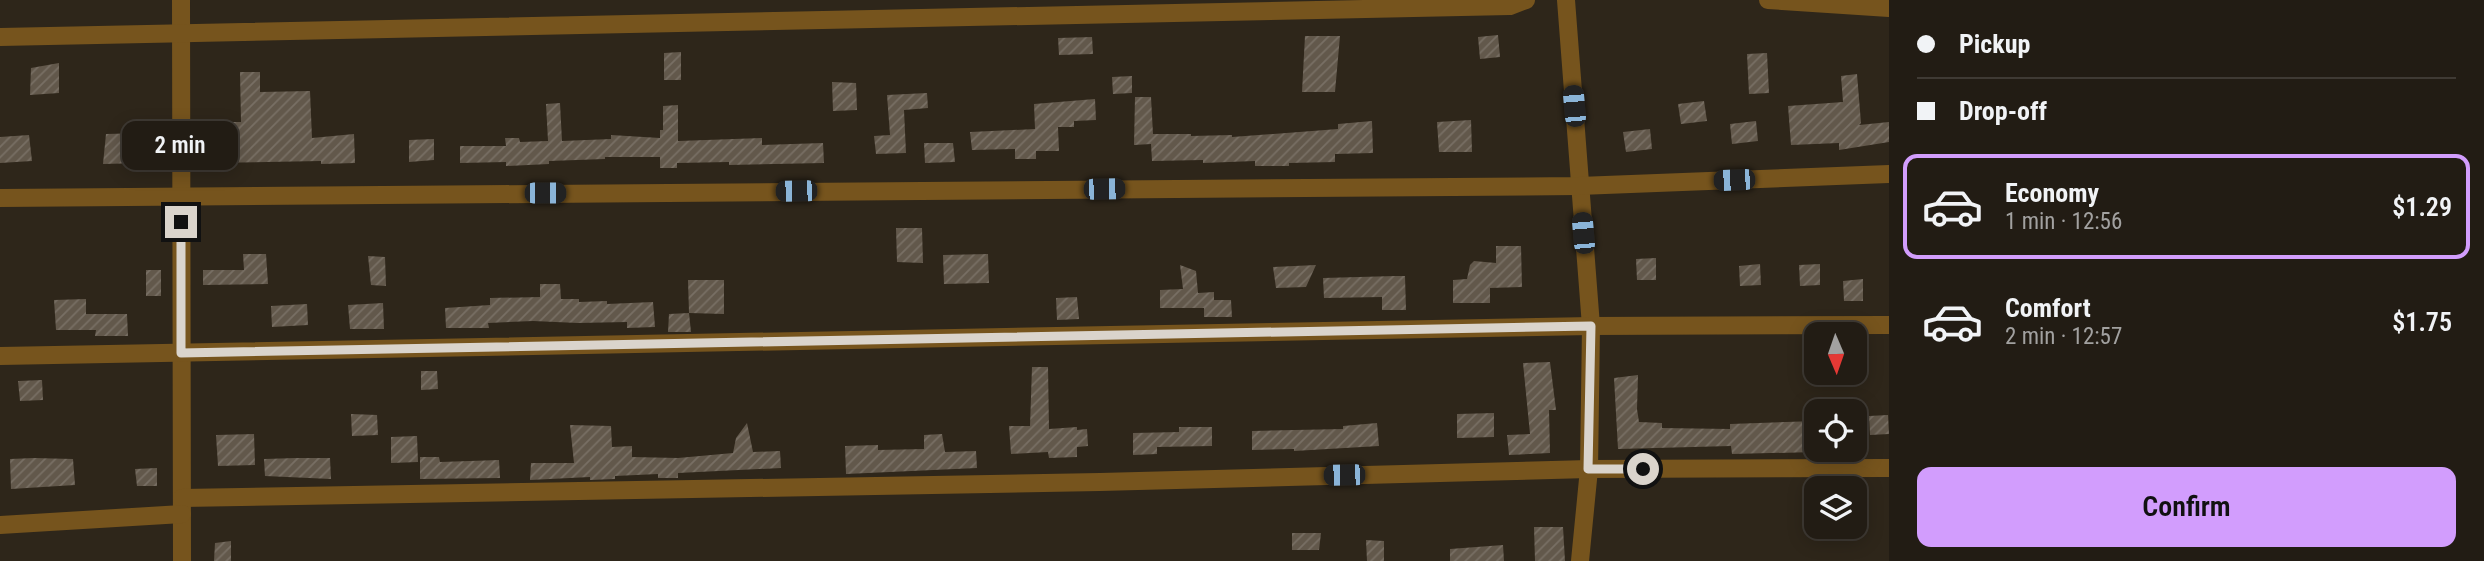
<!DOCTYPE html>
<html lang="en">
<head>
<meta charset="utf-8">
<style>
	:root { --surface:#221c14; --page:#2e2922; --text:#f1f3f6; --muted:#a2a1a0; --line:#3f3a34; --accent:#d29dfd }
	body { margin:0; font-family:"Roboto Condensed",sans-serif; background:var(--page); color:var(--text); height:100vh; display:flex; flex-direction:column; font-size:26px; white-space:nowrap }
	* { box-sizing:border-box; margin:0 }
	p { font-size:23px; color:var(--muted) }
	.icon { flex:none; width:38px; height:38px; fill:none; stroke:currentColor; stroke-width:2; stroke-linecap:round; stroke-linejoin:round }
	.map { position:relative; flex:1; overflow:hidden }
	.panel { display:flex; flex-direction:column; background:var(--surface); width:595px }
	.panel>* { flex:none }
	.hud { display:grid; align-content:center; height:154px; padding:0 28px; background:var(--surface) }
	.needle { width:46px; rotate:178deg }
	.controls { position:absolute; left:1804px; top:322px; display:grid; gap:14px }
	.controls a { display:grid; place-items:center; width:63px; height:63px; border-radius:14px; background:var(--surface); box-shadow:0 4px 18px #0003,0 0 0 2px var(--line); font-size:35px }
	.end { position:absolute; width:32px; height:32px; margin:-16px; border:9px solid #dad4cc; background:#111; box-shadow:0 0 0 4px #111 }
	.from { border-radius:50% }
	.bubble { position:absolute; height:49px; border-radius:14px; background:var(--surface); box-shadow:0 4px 18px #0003,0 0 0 2px var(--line); font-size:23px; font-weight:600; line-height:49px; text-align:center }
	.car { position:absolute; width:21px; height:42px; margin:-21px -10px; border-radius:9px; box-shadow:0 0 5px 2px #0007; background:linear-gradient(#222 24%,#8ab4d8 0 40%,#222 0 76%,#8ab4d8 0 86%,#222 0) }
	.hud b { display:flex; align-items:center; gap:24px; height:66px; font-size:26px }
	.hud b+b { border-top:2px solid var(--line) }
	.hud i { width:18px; height:18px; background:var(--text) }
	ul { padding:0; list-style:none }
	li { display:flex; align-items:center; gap:21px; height:105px; margin:0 14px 10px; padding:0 14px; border:4px solid transparent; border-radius:14px }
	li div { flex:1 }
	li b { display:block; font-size:26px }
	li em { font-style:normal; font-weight:600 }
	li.active { border-color:var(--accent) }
	li>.icon { width:63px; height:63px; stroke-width:1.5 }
	.action { display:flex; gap:14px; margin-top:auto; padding:14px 28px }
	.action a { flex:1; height:80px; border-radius:14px; background:var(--accent); color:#111; font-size:28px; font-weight:600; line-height:80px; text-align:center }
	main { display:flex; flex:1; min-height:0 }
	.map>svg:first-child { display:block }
	.building { fill:url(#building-hatch) }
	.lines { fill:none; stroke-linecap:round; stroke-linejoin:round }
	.street { stroke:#76541d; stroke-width:18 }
	.route { stroke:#dad4cc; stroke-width:9 }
</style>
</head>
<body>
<main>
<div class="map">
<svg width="1889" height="561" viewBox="0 0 1889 561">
	<defs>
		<pattern id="building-hatch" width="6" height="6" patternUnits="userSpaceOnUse" patternTransform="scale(1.75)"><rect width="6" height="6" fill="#62584b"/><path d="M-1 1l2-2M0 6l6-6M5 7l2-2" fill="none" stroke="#786f64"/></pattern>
	</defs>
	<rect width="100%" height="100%" fill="#2e261a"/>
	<g class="building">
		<polygon points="1498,35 1500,57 1480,59 1478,37"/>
		<polygon points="1305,36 1340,36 1335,92 1302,92"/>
		<polygon points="1092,37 1093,54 1059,55 1058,38"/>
		<polygon points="681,52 681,80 664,80 664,53"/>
		<polygon points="1767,53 1769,93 1749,94 1747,54"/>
		<polygon points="59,63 59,93 30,95 31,68"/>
		<polygon points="240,72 260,72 260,92 310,91 312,138 354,134 355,163 321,164 321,161 208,163 206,122 241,122"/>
		<polygon points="1857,74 1861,123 1859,125 1889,122 1889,142 1839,150 1839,143 1791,145 1788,106 1843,102 1841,76"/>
		<polygon points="1132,76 1132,93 1113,94 1112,77"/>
		<polygon points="832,82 856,83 857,110 833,111"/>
		<polygon points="927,93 928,108 904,110 906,153 876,154 874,136 890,135 887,95"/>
		<polygon points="1135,97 1151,97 1153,134 1191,134 1191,136 1232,135 1232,137 1338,129 1338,124 1372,121 1373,153 1335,154 1335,162 1289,163 1289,166 1255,166 1255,161 1203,163 1203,160 1152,161 1151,144 1134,145"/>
		<polygon points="1095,99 1096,120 1074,121 1074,127 1058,127 1059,151 1036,151 1036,159 1015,159 1015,149 972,150 970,132 1035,129 1034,104"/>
		<polygon points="1704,101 1707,121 1681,124 1678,104"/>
		<polygon points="560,103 562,141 611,139 611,135 660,138 660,130 663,130 663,106 678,105 678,141 762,138 762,145 823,143 824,163 729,165 729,162 677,163 677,168 660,168 660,157 605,157 605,159 549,161 549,164 506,166 506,162 460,163 460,146 506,146 505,138 519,138 520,142 548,141 546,104"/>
		<polygon points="1471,120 1472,152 1439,152 1437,122"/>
		<polygon points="1756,121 1758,141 1732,144 1730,124"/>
		<polygon points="1650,129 1652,149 1626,152 1623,132"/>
		<polygon points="143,133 143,163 103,164 106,134"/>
		<polygon points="29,135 32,161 0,163 0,137"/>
		<polygon points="434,139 434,160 409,162 409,140"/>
		<polygon points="924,143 953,143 955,162 925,163"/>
		<polygon points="896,228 922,228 923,263 897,262"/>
		<polygon points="1496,246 1521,246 1522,287 1490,288 1490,303 1453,303 1453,280 1467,279 1470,265 1474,261 1496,263"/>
		<polygon points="243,254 266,254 268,284 203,285 203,270 244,270"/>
		<polygon points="988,254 989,283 944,284 943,255"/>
		<polygon points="368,256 385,257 386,286 371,285"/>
		<polygon points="1656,258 1656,280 1637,280 1636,259"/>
		<polygon points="1760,264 1761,285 1740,286 1739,266"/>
		<polygon points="1820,264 1820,285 1800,286 1799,265"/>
		<polygon points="1180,265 1196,271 1198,293 1214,292 1214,300 1231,300 1232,317 1204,317 1204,308 1160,308 1160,290 1183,289"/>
		<polygon points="1316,265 1306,287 1276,288 1273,267"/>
		<rect x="146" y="270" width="15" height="26"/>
		<polygon points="1395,276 1405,276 1406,310 1382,310 1382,297 1324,298 1323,278"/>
		<polygon points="1863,279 1863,301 1844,301 1843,281"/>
		<polygon points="688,280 724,280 724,314 689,313"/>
		<polygon points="540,284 560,284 561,299 579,299 579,302 607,301 607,304 653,302 655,327 627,328 627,322 578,323 533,321 488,323 489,328 446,328 445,308 490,305 490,298 540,297"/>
		<polygon points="1077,297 1079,319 1057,320 1056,298"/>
		<polygon points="86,299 86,314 127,314 128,336 95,336 96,330 56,330 54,300"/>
		<polygon points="383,303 384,329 350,329 348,305"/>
		<polygon points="307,304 308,325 272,327 271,306"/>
		<polygon points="689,313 691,332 668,332 669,314"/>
		<polygon points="1550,362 1556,410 1549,410 1550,453 1509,455 1507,435 1530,434 1523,363"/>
		<polygon points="1032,367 1048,367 1049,429 1077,427 1077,430 1087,429 1088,446 1077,447 1077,457 1049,458 1048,452 1011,454 1009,426 1030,426"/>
		<polygon points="421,371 437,371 438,389 421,390"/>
		<polygon points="1638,375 1637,409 1639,422 1662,423 1662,428 1730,429 1730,424 1816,421 1816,452 1732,454 1731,446 1618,449 1614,378"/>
		<polygon points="42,380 43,400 20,401 18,381"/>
		<polygon points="1494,413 1494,437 1457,438 1457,414"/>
		<polygon points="351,414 377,415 378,435 352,436"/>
		<polygon points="1888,415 1889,434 1870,435 1869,416"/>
		<polygon points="747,423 753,452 780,451 781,468 678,473 678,478 658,478 658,474 615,476 615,479 590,480 590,477 530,480 531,463 574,463 570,425 611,426 612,447 632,446 632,457 678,458 733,453 736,438"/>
		<polygon points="1377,423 1379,446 1294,451 1294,449 1252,450 1252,431 1343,429 1343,426"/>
		<polygon points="1179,427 1212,427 1212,446 1157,447 1157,454 1133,455 1133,433 1179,432"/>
		<polygon points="254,434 255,465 218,466 216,435"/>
		<polygon points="942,434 945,452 976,451 977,468 846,474 845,446 878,445 878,450 924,449 924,435"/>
		<polygon points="417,436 418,462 391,463 391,437"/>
		<polygon points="420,457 439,457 440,462 499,460 500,478 420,479"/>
		<polygon points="34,458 73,459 75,485 11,489 10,459"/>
		<polygon points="296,458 330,458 331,479 265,476 264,459"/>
		<polygon points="157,468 157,486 137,486 135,469"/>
		<polygon points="1534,527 1563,527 1565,561 1535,561"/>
		<polygon points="1292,533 1321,533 1319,550 1292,550"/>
		<polygon points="1366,540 1384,541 1384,561 1367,561"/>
		<polygon points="231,541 231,561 214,561 215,543"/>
		<polygon points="1503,545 1504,561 1450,561 1450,549"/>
	</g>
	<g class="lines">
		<g class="street">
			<polyline points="181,0 182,561"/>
			<polyline points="1566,0 1591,326 1589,469 1580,561"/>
			<polyline points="1768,0 1889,8"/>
			<polyline points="0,37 1510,6 1526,0"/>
			<polyline points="0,198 1579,186 1889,174"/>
			<polyline points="0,356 1591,326 1889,325"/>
			<polyline points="182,498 1100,482 1589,469 1889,468"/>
			<polyline points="0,525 182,514"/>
		</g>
	</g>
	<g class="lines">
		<polyline class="route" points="181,222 181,353 1591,326 1588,469 1643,469"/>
	</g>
</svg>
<div class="controls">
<a><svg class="needle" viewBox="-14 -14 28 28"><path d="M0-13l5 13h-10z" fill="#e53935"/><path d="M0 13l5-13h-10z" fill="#a2a1a0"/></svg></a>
<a><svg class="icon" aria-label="locate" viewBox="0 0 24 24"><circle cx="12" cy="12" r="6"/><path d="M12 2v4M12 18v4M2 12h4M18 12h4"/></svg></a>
<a><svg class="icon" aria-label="layers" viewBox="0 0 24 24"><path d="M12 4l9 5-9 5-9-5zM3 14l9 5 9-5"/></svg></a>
</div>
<i class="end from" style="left:1643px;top:469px"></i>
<i class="end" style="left:181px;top:222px"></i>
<div class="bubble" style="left:122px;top:121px;width:116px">2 min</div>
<i class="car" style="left:1574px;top:106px;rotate:355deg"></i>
<i class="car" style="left:1734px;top:180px;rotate:268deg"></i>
<i class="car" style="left:1104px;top:189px;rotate:89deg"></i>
<i class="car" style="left:796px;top:191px;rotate:269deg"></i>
<i class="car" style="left:545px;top:193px;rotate:90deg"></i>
<i class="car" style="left:1583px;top:233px;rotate:355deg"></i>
<i class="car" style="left:1344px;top:475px;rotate:269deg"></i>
</div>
<section class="panel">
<div class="hud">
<b><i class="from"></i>Pickup</b>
<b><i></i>Drop-off</b>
</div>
<ul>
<li class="active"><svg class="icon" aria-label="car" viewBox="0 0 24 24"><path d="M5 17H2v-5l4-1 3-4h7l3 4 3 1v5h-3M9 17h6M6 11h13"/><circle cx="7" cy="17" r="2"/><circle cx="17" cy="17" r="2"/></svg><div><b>Economy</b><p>1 min · 12:56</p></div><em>$1.29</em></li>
<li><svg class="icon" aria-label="car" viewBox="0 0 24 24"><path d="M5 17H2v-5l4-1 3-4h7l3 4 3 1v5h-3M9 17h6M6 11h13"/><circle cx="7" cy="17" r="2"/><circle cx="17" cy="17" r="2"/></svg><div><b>Comfort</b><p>2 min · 12:57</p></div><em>$1.75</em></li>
</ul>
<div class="action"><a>Confirm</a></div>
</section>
</main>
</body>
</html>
